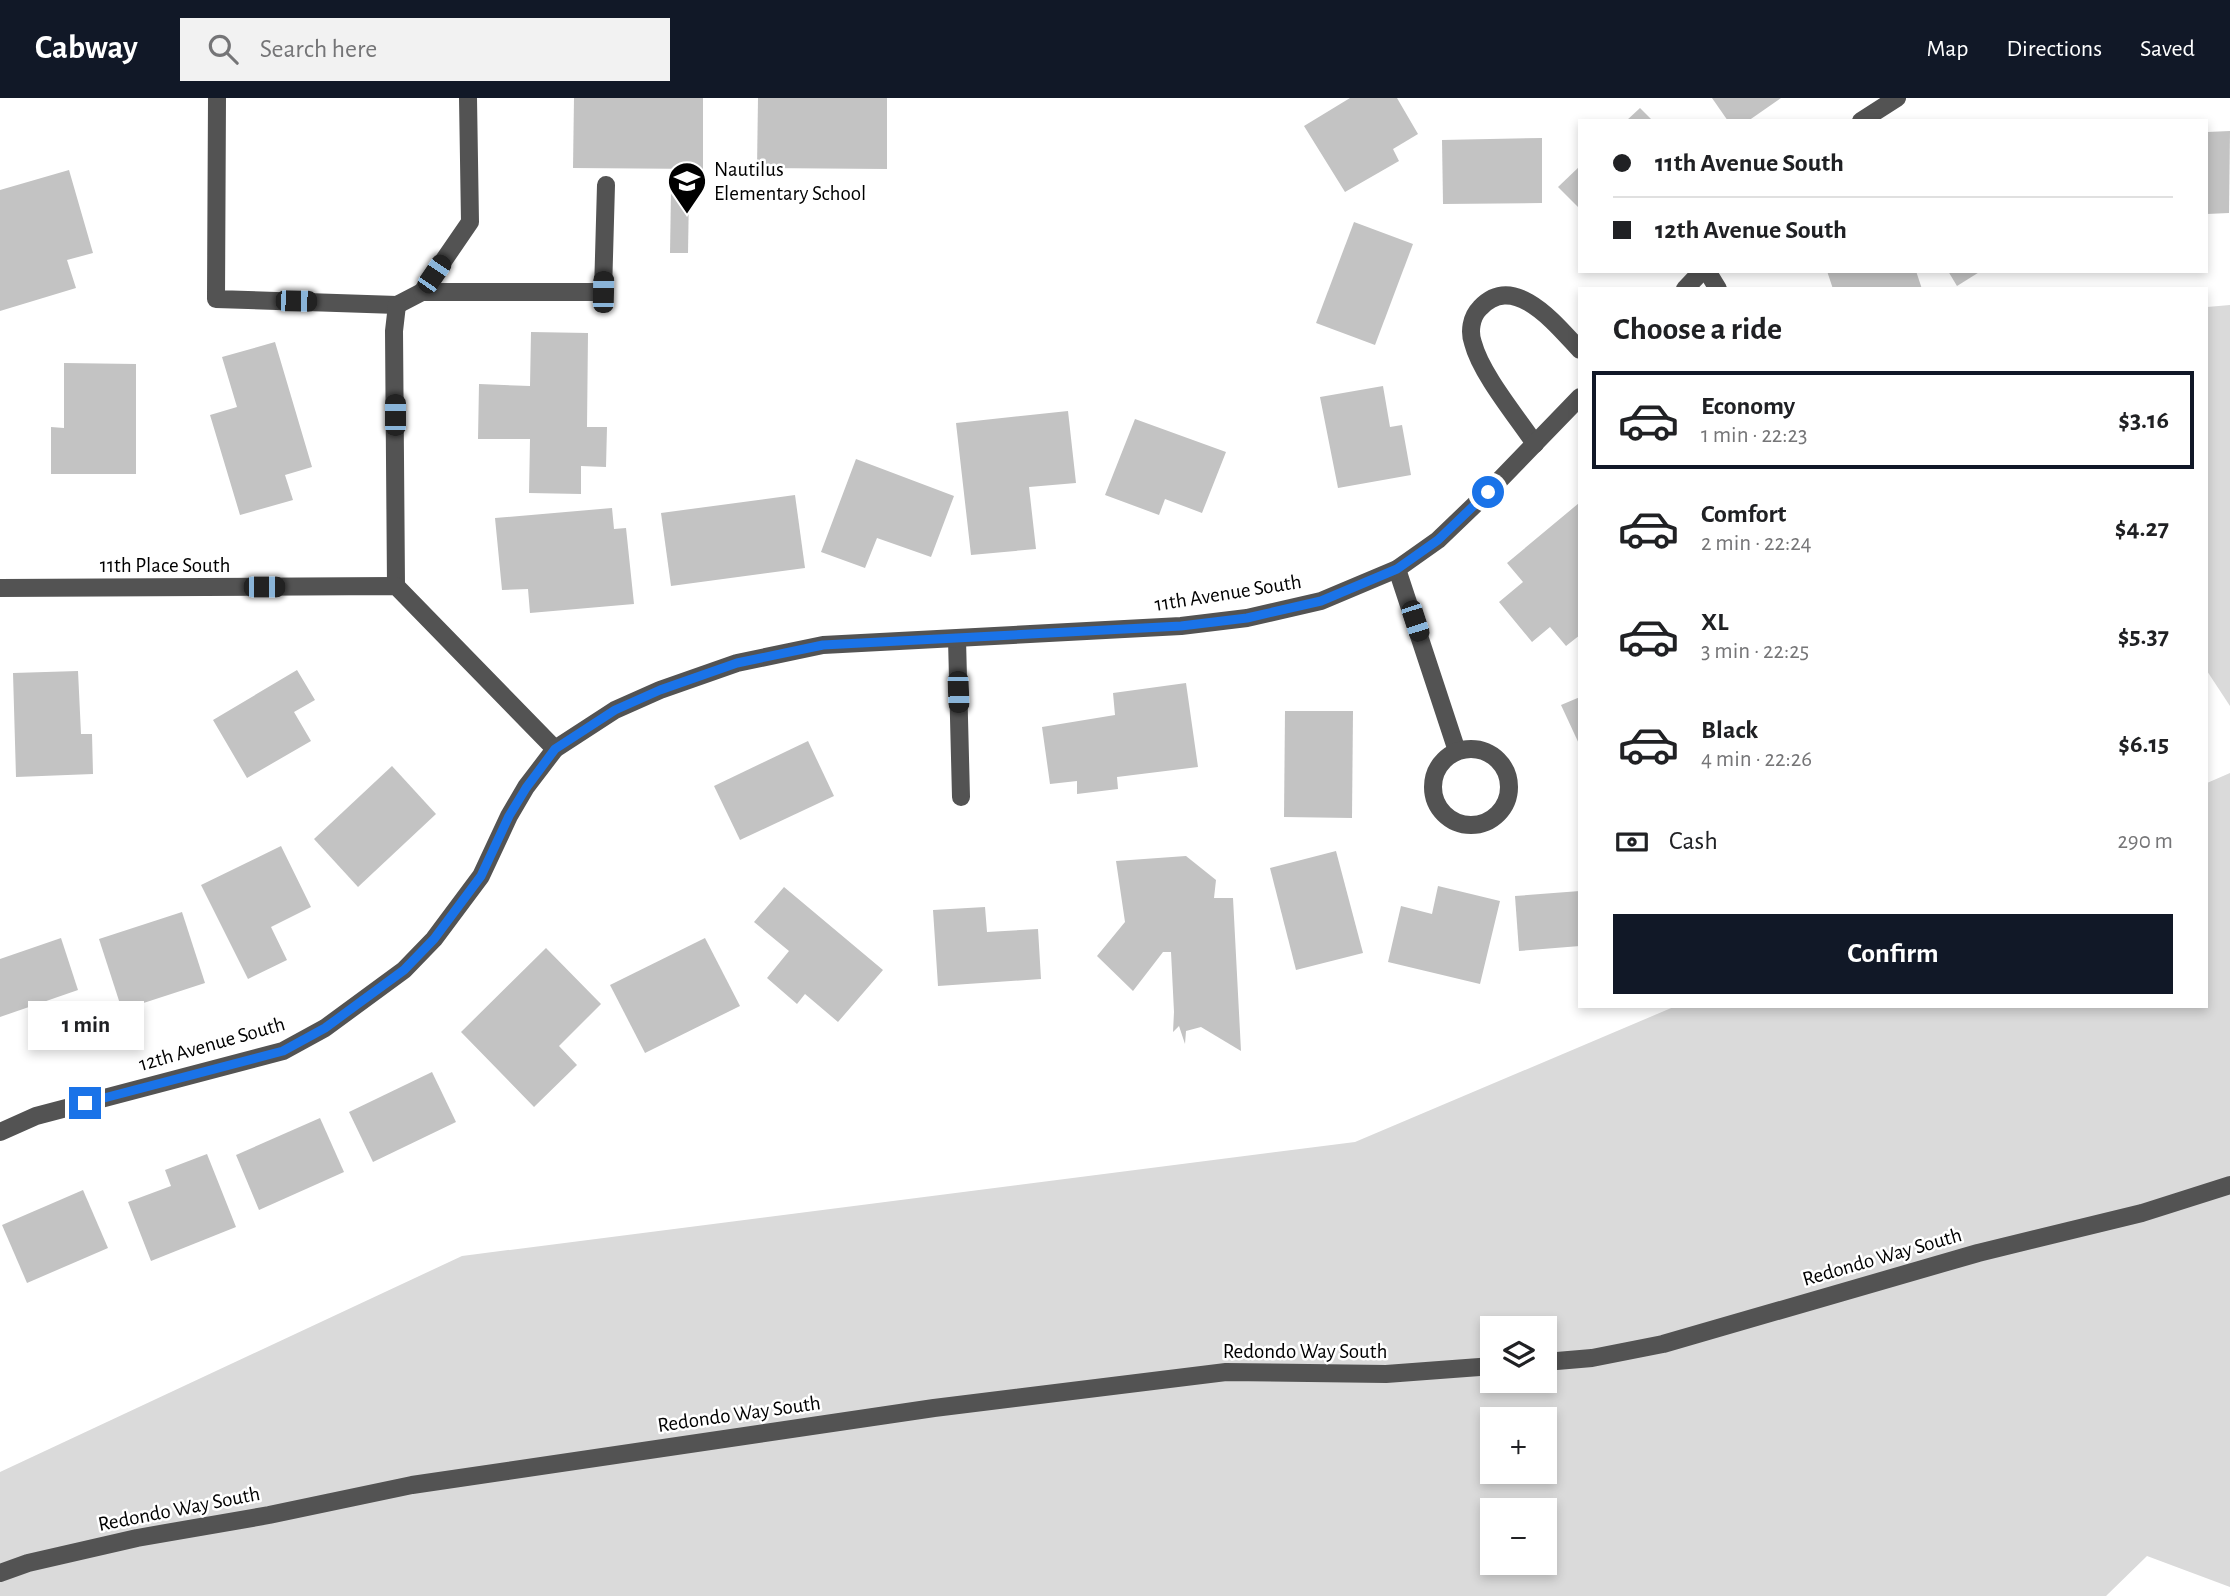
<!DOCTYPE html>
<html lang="en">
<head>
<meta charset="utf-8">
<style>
	:root { --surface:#fff; --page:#f2f2f2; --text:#202124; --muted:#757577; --line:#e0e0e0; --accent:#111827 }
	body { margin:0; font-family:"Alegreya Sans",sans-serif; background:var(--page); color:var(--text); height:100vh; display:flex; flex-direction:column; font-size:26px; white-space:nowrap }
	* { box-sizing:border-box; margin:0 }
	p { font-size:23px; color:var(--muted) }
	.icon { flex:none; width:38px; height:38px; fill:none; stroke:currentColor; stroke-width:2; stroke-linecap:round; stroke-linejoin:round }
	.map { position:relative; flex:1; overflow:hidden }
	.drawer { position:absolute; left:1578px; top:189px; width:630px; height:721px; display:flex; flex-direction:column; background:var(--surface); border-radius:0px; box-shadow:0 4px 10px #0003 }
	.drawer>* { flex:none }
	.banner { position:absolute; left:1578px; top:21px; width:630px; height:154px; border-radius:0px; box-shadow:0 4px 10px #0003; display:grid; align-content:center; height:154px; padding:0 35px; background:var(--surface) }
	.fabs { position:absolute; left:1480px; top:1218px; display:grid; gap:14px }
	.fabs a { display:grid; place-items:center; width:77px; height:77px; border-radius:0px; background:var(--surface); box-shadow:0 4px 10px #0003; font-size:35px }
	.end { position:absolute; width:32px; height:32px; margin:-16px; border:9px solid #1a73e8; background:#fff; box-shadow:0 0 0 4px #fff }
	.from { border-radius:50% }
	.bubble { position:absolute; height:49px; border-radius:0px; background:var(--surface); box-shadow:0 4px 10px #0003; font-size:23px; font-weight:700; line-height:49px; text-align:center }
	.car { position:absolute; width:21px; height:42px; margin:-21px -10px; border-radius:9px; box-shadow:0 0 5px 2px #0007; background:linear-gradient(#222 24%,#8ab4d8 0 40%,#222 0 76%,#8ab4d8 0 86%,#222 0) }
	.banner b { display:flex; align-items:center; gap:24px; height:66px; font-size:26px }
	.banner b+b { border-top:2px solid var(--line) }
	.banner i { width:18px; height:18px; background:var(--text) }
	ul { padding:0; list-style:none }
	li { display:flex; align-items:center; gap:21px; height:98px; margin:0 14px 10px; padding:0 21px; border:4px solid transparent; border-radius:0px }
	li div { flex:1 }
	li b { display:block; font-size:26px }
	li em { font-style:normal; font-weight:700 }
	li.active { border-color:var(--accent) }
	li>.icon { width:63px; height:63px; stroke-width:1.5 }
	h2 { padding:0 35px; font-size:32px; line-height:84px }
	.pay { display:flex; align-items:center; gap:18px; height:77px; padding:0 35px; font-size:26px }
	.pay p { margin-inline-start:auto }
	.button { display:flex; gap:14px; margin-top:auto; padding:14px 35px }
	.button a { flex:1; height:80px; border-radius:0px; background:var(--accent); color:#fff; font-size:28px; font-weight:700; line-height:80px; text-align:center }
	header { display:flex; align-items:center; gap:42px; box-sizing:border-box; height:98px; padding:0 35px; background:var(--accent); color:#fff }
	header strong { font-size:33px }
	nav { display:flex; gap:38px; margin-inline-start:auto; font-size:24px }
	.search { width:490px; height:63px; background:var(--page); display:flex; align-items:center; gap:18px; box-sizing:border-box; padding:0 24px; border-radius:0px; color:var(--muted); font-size:26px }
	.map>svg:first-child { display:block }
	.green { fill:#dadada; fill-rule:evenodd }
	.building { fill:#c3c3c3 }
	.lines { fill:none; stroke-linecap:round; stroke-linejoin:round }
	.minor { stroke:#535353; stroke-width:18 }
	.route { stroke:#1a73e8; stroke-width:9 }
	.labels { text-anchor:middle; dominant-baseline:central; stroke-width:5; stroke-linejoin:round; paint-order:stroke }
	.poi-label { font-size:21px; fill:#000; stroke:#fff; text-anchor:start }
	.street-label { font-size:21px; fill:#000; stroke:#fff }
</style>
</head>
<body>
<header>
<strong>Cabway</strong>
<div class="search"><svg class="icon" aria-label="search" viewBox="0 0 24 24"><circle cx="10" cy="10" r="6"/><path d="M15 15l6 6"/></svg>Search here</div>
<nav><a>Map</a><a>Directions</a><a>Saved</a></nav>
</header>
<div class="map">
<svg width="2230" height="1498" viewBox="0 0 2230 1498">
	<rect width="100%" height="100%" fill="#fff"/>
	<g class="green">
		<polygon points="2230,207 2230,608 2207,573 2207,209"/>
		<path d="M2230,675V1489L2147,1458L2106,1498H0V1374L462,1158L1355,1044L1676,908H2207V685ZM1493,1230H1545V1283H1493ZM1493,1321H1545V1374H1493ZM1493,1412H1545V1465H1493Z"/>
	</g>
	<g class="building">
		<polygon points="574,0 703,0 703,71 573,70"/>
		<polygon points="758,0 887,0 887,71 757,70"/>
		<polygon points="1350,0 1397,0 1418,36 1393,51 1399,63 1345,94 1304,28"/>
		<polygon points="1712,0 1781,0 1748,23 1728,23"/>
		<polygon points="1640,10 1653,23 1626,23"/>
		<polygon points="2230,33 2229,115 2207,116 2207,34"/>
		<polygon points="1542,40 1542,105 1443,106 1442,42"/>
		<polygon points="1580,68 1580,111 1558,89"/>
		<polygon points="69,72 93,155 67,162 76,190 0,213 0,92"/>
		<polygon points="671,94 689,94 688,155 670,155"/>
		<polygon points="1354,124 1413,146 1375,247 1316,225"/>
		<polygon points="1827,173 1916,173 1922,191 1833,191"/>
		<polygon points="1948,173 1981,173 1957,188"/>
		<polygon points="531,234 588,235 587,329 607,329 606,369 581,368 581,396 529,395 530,341 478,341 479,286 530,288"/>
		<polygon points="275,244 312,369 285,377 293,402 240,417 210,317 237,309 222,259"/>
		<polygon points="64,265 136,266 136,376 51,376 51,329 64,330"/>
		<polygon points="1383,288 1390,329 1402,327 1411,377 1338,390 1320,299"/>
		<polygon points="1068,313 1076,385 1029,389 1036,451 971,457 956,325"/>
		<polygon points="1135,321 1226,354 1202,415 1165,401 1159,417 1105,397"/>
		<polygon points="856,361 954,398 931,459 877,440 865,470 821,454"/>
		<polygon points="795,397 805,470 671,488 661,415"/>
		<polygon points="1579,405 1580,537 1566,548 1550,529 1532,544 1499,504 1523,484 1507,465"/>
		<polygon points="612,410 614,431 626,430 634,506 530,515 528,491 502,492 495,420"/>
		<polygon points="297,572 315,602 294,614 311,643 247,680 213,622"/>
		<polygon points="78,573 81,636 92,636 93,676 16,679 13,575"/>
		<polygon points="1186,585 1198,669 1117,679 1118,691 1077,696 1077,683 1050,686 1042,629 1115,617 1113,595"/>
		<polygon points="1580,599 1580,648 1561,607"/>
		<polygon points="1285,613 1353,613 1352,720 1284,719"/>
		<polygon points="808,643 834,698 740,742 714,688"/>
		<polygon points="392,668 436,716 358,789 314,741"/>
		<polygon points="281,748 311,809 271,829 287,862 248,881 201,787"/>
		<polygon points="1336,753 1363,855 1296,872 1270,770"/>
		<polygon points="1186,758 1216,782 1214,800 1233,800 1241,953 1201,929 1186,933 1185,946 1179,928 1173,934 1174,914 1171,854 1163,854 1133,893 1097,858 1125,824 1116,763"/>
		<polygon points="1438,788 1500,803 1480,886 1388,864 1401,808 1432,816"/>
		<polygon points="784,789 883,872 838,924 805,896 797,906 767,880 789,853 754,824"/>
		<polygon points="1580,793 1580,848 1519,853 1515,798"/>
		<polygon points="985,809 987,834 1038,831 1041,881 938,888 933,812"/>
		<polygon points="182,814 205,885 122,912 99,841"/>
		<polygon points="61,840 78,892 0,919 0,861"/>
		<polygon points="705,840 740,908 645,955 610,887"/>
		<polygon points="546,850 601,906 559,948 577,967 534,1009 461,934"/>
		<polygon points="432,974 456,1024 373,1064 349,1014"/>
		<polygon points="320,1020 344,1074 259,1112 236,1057"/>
		<polygon points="207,1056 236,1129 151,1163 128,1104 171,1088 165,1072"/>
		<polygon points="83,1092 108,1150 27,1185 2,1127"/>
	</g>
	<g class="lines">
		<g class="minor">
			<polyline points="217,0 216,201 397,207 422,194 470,124 468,0"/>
			<polyline points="1861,23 1897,0"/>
			<polyline points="1707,173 1718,191"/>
			<polyline points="1685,191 1702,173"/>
			<polyline points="422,194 603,194 606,87"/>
			<path d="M1535,346C1517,319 1481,276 1473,245C1469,234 1471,219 1480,210C1515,173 1557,228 1580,252"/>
			<polyline points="1397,471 1457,653"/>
			<polyline points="396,488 394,233 397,207"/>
			<polyline points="0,490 396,488 555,651"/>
			<polyline points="957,541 961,699"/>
			<circle cx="1471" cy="689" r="38"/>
			<polyline points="0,1034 36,1018 283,953 325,930 404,872 434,841 481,778 509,718 526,689 555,651 615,612 660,592 737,565 823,547 1181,528 1247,520 1321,503 1397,471 1438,442 1488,394 1580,299"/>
			<polyline points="1545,1264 1592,1260 1663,1246 1978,1155 2142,1115 2230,1087"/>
			<polyline points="0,1475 28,1465 137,1440 269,1417 412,1387 934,1310 1226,1274 1386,1276 1493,1268"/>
		</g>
	</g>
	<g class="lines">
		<polyline class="route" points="85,1005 283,953 325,930 404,872 434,841 481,778 509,718 526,690 555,651 615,612 660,592 737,565 823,547 1181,528 1247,520 1321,503 1397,471 1438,442 1488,394"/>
	</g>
	<defs>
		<g id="school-pin" transform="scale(2.0125)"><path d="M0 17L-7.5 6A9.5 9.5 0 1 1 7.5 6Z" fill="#000" stroke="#fff"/><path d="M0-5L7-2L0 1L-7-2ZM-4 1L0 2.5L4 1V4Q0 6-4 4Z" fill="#fff"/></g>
	</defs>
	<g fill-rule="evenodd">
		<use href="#school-pin" x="687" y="83"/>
	</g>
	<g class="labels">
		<g class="poi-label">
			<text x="714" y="71">Nautilus<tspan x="714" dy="24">Elementary School</tspan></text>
		</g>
		<g class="street-label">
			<text x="165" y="467">11th Place South</text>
			<text transform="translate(1228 495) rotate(-9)">11th Avenue South</text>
			<text transform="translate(212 946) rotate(-16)">12th Avenue South</text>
			<text transform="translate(1882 1159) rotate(-16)">Redondo Way South</text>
			<text x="1305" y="1253">Redondo Way South</text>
			<text transform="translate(739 1316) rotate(-8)">Redondo Way South</text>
			<text transform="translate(179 1411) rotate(-11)">Redondo Way South</text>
		</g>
	</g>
</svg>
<div class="fabs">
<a><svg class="icon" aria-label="layers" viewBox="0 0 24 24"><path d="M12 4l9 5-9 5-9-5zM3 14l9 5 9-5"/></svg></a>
<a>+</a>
<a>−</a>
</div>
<i class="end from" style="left:1488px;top:394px"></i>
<i class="end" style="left:85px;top:1005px"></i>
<div class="bubble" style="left:28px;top:903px;width:116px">1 min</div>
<i class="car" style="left:434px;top:176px;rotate:34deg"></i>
<i class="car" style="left:603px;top:194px;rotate:1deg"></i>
<i class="car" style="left:296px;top:203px;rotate:91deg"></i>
<i class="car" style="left:395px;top:317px;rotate:0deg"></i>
<i class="car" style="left:264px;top:489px;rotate:90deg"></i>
<i class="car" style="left:1415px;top:523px;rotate:162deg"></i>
<i class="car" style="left:958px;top:594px;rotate:178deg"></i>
<div class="banner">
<b><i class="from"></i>11th Avenue South</b>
<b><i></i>12th Avenue South</b>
</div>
<section class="drawer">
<h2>Choose a ride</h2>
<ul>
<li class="active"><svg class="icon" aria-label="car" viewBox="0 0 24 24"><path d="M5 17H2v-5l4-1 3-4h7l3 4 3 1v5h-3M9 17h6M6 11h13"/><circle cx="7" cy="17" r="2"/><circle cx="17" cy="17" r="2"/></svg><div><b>Economy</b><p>1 min · 22:23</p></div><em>$3.16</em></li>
<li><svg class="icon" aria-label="car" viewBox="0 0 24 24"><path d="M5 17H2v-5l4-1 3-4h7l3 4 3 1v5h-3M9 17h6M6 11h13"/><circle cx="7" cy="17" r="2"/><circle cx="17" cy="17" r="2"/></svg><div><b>Comfort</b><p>2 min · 22:24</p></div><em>$4.27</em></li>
<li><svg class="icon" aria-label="car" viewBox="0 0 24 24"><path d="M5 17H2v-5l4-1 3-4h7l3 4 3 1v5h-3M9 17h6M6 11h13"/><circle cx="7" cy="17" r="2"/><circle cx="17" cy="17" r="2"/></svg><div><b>XL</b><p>3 min · 22:25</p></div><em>$5.37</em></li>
<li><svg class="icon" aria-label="car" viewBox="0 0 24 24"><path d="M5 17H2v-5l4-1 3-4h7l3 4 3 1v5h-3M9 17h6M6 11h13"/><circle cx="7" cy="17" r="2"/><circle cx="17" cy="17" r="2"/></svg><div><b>Black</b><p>4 min · 22:26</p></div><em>$6.15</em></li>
</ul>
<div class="pay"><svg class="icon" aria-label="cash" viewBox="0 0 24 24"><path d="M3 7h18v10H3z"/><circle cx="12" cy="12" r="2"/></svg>Cash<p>290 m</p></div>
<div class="button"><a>Confirm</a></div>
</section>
</div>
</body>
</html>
